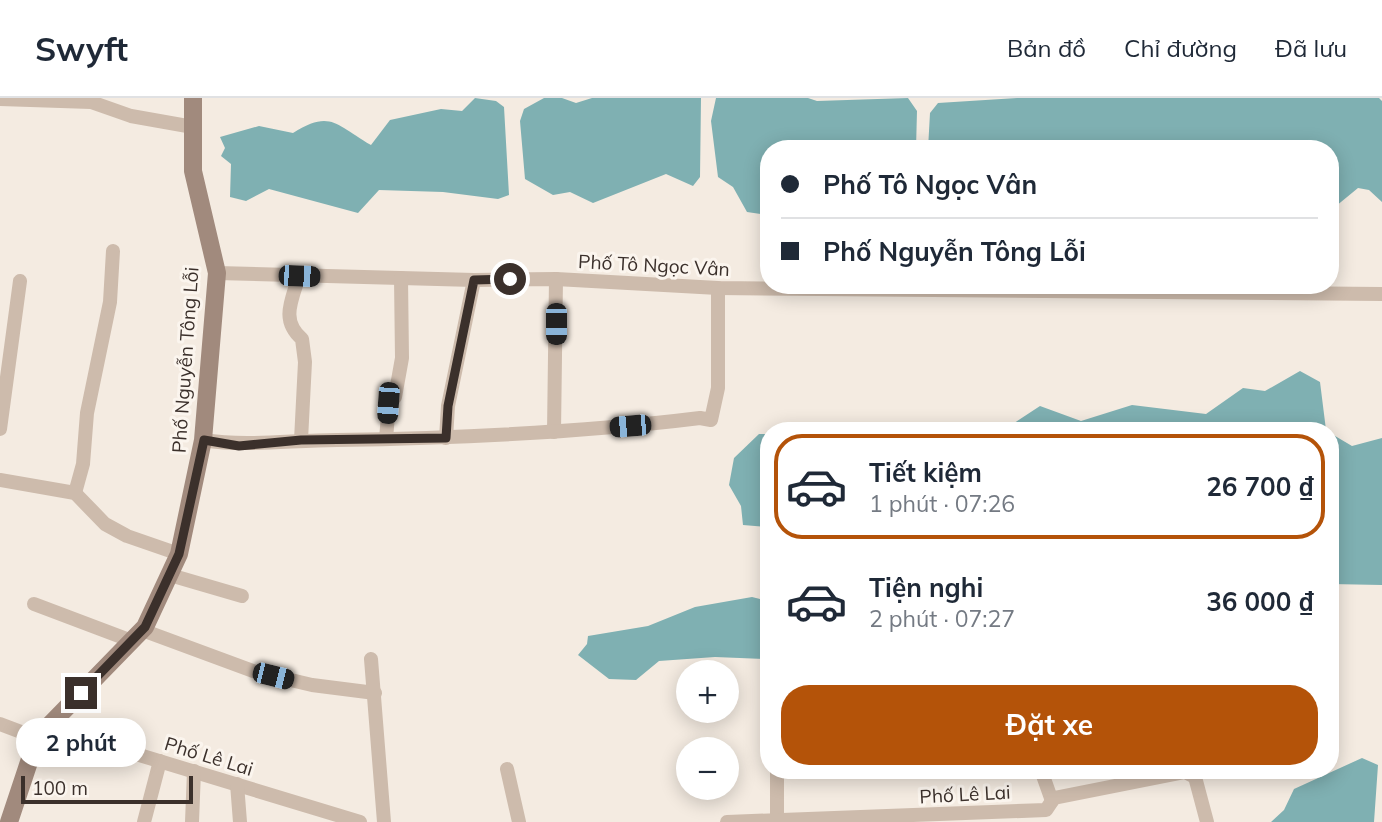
<!DOCTYPE html>
<html lang="vi">
<head>
<meta charset="utf-8">
<style>
	:root { --surface:#fff; --page:#f2f2f3; --text:#1f2937; --muted:#747a83; --line:#e0e1e3; --accent:#b45309 }
	body { margin:0; font-family:Mulish,sans-serif; background:var(--page); color:var(--text); height:100vh; display:flex; flex-direction:column; font-size:26px; white-space:nowrap }
	* { box-sizing:border-box; margin:0 }
	p { font-size:23px; color:var(--muted) }
	.icon { flex:none; width:38px; height:38px; fill:none; stroke:currentColor; stroke-width:2; stroke-linecap:round; stroke-linejoin:round }
	.map { position:relative; flex:1; overflow:hidden }
	.panel { position:absolute; left:760px; top:324px; width:579px; height:357px; display:flex; flex-direction:column; background:var(--surface); border-radius:28px; box-shadow:0 4px 18px #0003 }
	.panel>* { flex:none }
	.top-card { position:absolute; left:760px; top:42px; width:579px; height:154px; border-radius:28px; box-shadow:0 4px 18px #0003; display:grid; align-content:center; height:154px; padding:0 21px; background:var(--surface) }
	.tools { position:absolute; left:676px; top:562px; display:grid; gap:14px }
	.tools a { display:grid; place-items:center; width:63px; height:63px; border-radius:50%; background:var(--surface); box-shadow:0 4px 18px #0003; font-size:35px }
	.scale { position:absolute; left:21px; bottom:18px; width:172px; box-sizing:border-box; padding-left:7px; border:4px solid #3b302b; border-top:0; font-size:19px; line-height:24px; white-space:nowrap; color:#3b302b; -webkit-text-stroke:5px #fbf5ee; paint-order:stroke }
	.end { position:absolute; width:32px; height:32px; margin:-16px; border:9px solid #3b302b; background:#fff; box-shadow:0 0 0 4px #fff }
	.from { border-radius:50% }
	.bubble { position:absolute; height:49px; border-radius:24px; background:var(--surface); box-shadow:0 4px 18px #0003; font-size:23px; font-weight:700; line-height:49px; text-align:center }
	.car { position:absolute; width:21px; height:42px; margin:-21px -10px; border-radius:9px; box-shadow:0 0 5px 2px #0007; background:linear-gradient(#222 24%,#8ab4d8 0 40%,#222 0 76%,#8ab4d8 0 86%,#222 0) }
	.top-card b { display:flex; align-items:center; gap:24px; height:66px; font-size:26px }
	.top-card b+b { border-top:2px solid var(--line) }
	.top-card i { width:18px; height:18px; background:var(--text) }
	ul { padding:12px 0 0; list-style:none }
	li { display:flex; align-items:center; gap:21px; height:105px; margin:0 14px 10px; padding:0 7px; border:4px solid transparent; border-radius:28px }
	li div { flex:1 }
	li b { display:block; font-size:26px }
	li em { font-style:normal; font-weight:700 }
	li.active { border-color:var(--accent) }
	li>.icon { width:63px; height:63px; stroke-width:1.5 }
	.button { display:flex; gap:14px; margin-top:auto; padding:14px 21px }
	.button a { flex:1; height:80px; border-radius:28px; background:var(--accent); color:#fff; font-size:28px; font-weight:700; line-height:80px; text-align:center }
	header { display:flex; align-items:center; gap:42px; box-sizing:border-box; height:98px; padding:0 35px; background:var(--surface); border-bottom:2px solid var(--line) }
	header strong { font-size:33px }
	nav { display:flex; gap:38px; margin-inline-start:auto; font-size:24px }
	.map>svg:first-child { display:block }
	.water { fill:#7fb0b2 }
	.lines { fill:none; stroke-linecap:round; stroke-linejoin:round }
	.street { stroke:#cdbbac; stroke-width:14 }
	.secondary { stroke:#a18a7d; stroke-width:18 }
	.route { stroke:#3b302b; stroke-width:9 }
	.labels { text-anchor:middle; dominant-baseline:central; stroke-width:6; stroke-linejoin:round; paint-order:stroke }
	.street-label { font-size:19px; fill:#3b302b; stroke:#fbf5ee }
</style>
</head>
<body>
<header>
<strong>Swyft</strong>
<nav><a>Bản đồ</a><a>Chỉ đường</a><a>Đã lưu</a></nav>
</header>
<div class="map">
<svg width="1382" height="724" viewBox="0 0 1382 724">
	<rect width="100%" height="100%" fill="#f4ebe1"/>
	<g class="water">
		<path d="M475,0L496,3L504,9L509,97L498,101L443,94L379,92L358,115L269,91L246,103L230,99L231,66L221,58L225,50L220,39L259,28L293,35C331,11 336,27 371,47L390,22L441,11L462,13Z"/>
		<polygon points="544,0 562,0 576,5 592,0 701,0 700,79 693,88 666,76 593,105 570,94 553,97 525,81 520,23 524,11"/>
		<polygon points="716,0 808,0 817,3 908,0 917,13 916,51 768,51 768,117 747,114 733,89 718,79 711,23"/>
		<polygon points="1017,0 1379,0 1382,3 1382,104 1369,92 1358,90 1330,113 1330,51 928,51 930,15 938,5"/>
		<polygon points="1300,273 1320,284 1326,332 929,332 957,325 1011,327 1040,308 1081,323 1132,307 1206,316 1243,290 1265,293"/>
		<polygon points="1330,335 1352,348 1382,340 1382,487 1330,486"/>
		<polygon points="759,336 768,336 768,429 743,427 741,408 729,387 734,360"/>
		<polygon points="752,499 768,503 766,561 715,559 659,563 636,582 609,581 578,557 587,546 588,538 648,528 695,509"/>
		<polygon points="1362,660 1378,667 1374,724 1271,724 1284,712 1294,691"/>
	</g>
	<g class="lines">
		<g class="street">
			<polyline points="0,1 91,4 131,18 193,29"/>
			<polyline points="217,175 474,182 556,181 718,190 1382,196"/>
			<path d="M299,178C292,202 280,222 302,241L305,264L301,342"/>
			<polyline points="0,331 20,183"/>
			<polyline points="554,334 556,181"/>
			<polyline points="446,340 448,308 474,182"/>
			<polyline points="386,341 389,305 395,299 402,260 401,180"/>
			<path d="M203,342C248,349 291,342 337,342C458,340 579,335 700,320L711,322L718,290V190"/>
			<polyline points="0,382 75,395 105,426 127,438 179,456"/>
			<polyline points="75,395 83,366 87,315 110,204 113,153"/>
			<polyline points="170,477 242,498"/>
			<polyline points="34,506 132,543"/>
			<polyline points="142,532 253,573 312,587 375,595"/>
			<polyline points="371,561 384,724"/>
			<polyline points="0,626 37,640"/>
			<polyline points="47,629 360,724"/>
			<polyline points="507,671 519,724"/>
			<polyline points="1041,672 1052,703"/>
			<polyline points="237,686 240,724"/>
			<polyline points="777,723 777,674 783,672"/>
			<polyline points="144,724 160,663"/>
			<polyline points="192,724 194,673"/>
			<polyline points="727,724 1046,712 1054,700 1185,674 1195,679 1207,724"/>
		</g>
		<polyline class="secondary" points="9,724 37,640 145,529 179,456 203,342 217,175 193,73 193,0"/>
	</g>
	<g class="lines">
		<polyline class="route" points="81,595 145,529 179,456 204,342 239,348 301,342 446,340 448,308 474,182 510,181"/>
	</g>
	<g class="labels">
		<g class="street-label">
			<text transform="translate(654 167) rotate(3)">Phố Tô Ngọc Vân</text>
			<text transform="translate(185 262) rotate(-86)">Phố Nguyễn Tông Lỗi</text>
			<text transform="translate(209 658) rotate(17)">Phố Lê Lai</text>
			<text transform="translate(965 696) rotate(-3)">Phố Lê Lai</text>
		</g>
	</g>
</svg>
<div class="tools">
<a>+</a>
<a>−</a>
</div>
<div class="scale">100 m</div>
<i class="end from" style="left:510px;top:181px"></i>
<i class="end" style="left:81px;top:595px"></i>
<div class="bubble" style="left:16px;top:620px;width:130px">2 phút</div>
<i class="car" style="left:299px;top:178px;rotate:92deg"></i>
<i class="car" style="left:556px;top:226px;rotate:180deg"></i>
<i class="car" style="left:388px;top:305px;rotate:184deg"></i>
<i class="car" style="left:630px;top:328px;rotate:265deg"></i>
<i class="car" style="left:273px;top:578px;rotate:104deg"></i>
<div class="top-card">
<b><i class="from"></i>Phố Tô Ngọc Vân</b>
<b><i></i>Phố Nguyễn Tông Lỗi</b>
</div>
<section class="panel">
<ul>
<li class="active"><svg class="icon" aria-label="car" viewBox="0 0 24 24"><path d="M5 17H2v-5l4-1 3-4h7l3 4 3 1v5h-3M9 17h6M6 11h13"/><circle cx="7" cy="17" r="2"/><circle cx="17" cy="17" r="2"/></svg><div><b>Tiết kiệm</b><p>1 phút · 07:26</p></div><em>26 700 ₫</em></li>
<li><svg class="icon" aria-label="car" viewBox="0 0 24 24"><path d="M5 17H2v-5l4-1 3-4h7l3 4 3 1v5h-3M9 17h6M6 11h13"/><circle cx="7" cy="17" r="2"/><circle cx="17" cy="17" r="2"/></svg><div><b>Tiện nghi</b><p>2 phút · 07:27</p></div><em>36 000 ₫</em></li>
</ul>
<div class="button"><a>Đặt xe</a></div>
</section>
</div>
</body>
</html>
